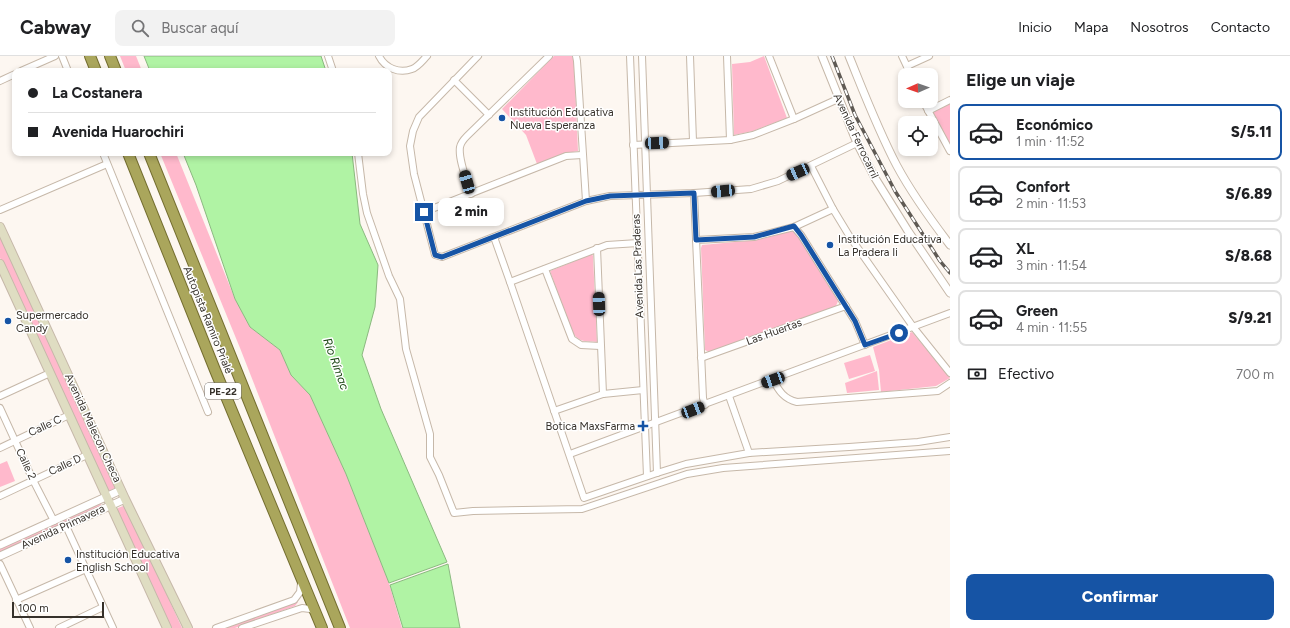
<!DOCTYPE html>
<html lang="es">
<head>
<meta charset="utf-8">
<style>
	:root { --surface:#fff; --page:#f2f2f2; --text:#202124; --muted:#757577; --line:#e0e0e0; --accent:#1654a5 }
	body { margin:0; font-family:Figtree,sans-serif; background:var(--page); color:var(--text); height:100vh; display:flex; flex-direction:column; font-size:15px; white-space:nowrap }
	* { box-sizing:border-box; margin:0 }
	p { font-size:13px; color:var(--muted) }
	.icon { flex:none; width:22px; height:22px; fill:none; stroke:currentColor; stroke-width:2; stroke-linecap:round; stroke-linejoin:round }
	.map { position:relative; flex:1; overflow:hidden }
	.sheet { display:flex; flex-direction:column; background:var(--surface); width:340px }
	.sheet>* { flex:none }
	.guide { position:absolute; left:12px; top:12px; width:380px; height:88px; border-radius:8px; box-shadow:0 2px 6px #0003; display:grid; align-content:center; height:88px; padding:0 16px; background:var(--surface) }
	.needle { width:26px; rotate:268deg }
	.buttons { position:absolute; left:898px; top:12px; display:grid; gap:8px }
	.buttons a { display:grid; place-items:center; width:40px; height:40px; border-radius:8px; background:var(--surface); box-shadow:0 2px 6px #0003; font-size:20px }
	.scale { position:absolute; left:12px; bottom:10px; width:92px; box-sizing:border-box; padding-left:4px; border:2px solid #36312b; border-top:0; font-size:11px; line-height:14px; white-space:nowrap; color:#36312b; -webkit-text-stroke:3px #fff; paint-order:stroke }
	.end { position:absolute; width:18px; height:18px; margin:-9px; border:5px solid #1654a5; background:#fff; box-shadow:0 0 0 2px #fff }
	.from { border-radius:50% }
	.bubble { position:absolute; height:28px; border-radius:8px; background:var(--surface); box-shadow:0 2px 6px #0003; font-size:13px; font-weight:800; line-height:28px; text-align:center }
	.car { position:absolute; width:12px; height:24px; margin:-12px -6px; border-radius:5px; box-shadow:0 0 3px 1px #0007; background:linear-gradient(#222 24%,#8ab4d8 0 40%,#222 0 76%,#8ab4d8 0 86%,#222 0) }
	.guide b { display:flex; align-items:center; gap:14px; height:38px; font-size:15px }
	.guide b+b { border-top:1px solid var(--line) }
	.guide i { width:10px; height:10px; background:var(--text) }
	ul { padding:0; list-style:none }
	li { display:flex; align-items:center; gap:12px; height:56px; margin:0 8px 6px; padding:0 8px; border:2px solid var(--line); border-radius:8px }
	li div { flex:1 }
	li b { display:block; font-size:15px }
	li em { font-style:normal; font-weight:800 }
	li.on { border-color:var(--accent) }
	li>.icon { width:36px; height:36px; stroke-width:1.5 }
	h2 { padding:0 16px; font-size:18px; line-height:48px }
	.pay { display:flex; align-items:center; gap:10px; height:44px; padding:0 16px; font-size:15px }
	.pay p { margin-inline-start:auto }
	.cta { display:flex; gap:8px; margin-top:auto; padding:8px 16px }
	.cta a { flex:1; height:46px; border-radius:8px; background:var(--accent); color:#fff; font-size:16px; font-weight:800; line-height:46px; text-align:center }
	header { display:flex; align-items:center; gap:24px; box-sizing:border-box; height:56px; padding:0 20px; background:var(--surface); border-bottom:1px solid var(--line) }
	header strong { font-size:19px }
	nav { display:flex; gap:22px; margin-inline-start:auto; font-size:14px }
	.search { width:280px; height:36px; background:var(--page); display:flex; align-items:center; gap:10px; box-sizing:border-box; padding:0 14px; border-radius:8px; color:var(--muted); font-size:15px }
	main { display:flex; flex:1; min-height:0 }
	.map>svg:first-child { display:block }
	.green { fill:#ffb9cc }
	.water { fill:#b0f3a4; stroke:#8bb980 }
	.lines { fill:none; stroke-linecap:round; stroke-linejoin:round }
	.minor-casing { stroke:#c6b8a9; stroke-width:8 }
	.tertiary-casing { stroke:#c6b8a9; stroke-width:9 }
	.secondary-casing { stroke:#c6b8a9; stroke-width:10 }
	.trunk-casing { stroke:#746e30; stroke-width:12 }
	.minor { stroke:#fff; stroke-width:6 }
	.tertiary { stroke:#fff; stroke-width:7 }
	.secondary { stroke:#dfddc2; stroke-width:8 }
	.trunk { stroke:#aaa65c; stroke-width:10 }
	.rail-casing { stroke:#5f5a54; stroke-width:3.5 }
	.rail { stroke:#fff; stroke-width:2; stroke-dasharray:6; stroke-linecap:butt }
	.route { stroke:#1654a5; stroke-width:5 }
	.poi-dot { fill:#1654a5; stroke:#fff; stroke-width:1.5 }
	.labels { text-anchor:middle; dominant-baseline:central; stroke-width:3; stroke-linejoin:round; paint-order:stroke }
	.shield { fill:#fff; stroke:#726f6b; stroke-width:1 }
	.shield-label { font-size:10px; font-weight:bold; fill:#36312b }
	.poi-label { font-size:11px; fill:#36312b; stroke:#fff; text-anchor:start }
	.street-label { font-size:11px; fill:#36312b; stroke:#fff }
	.water-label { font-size:12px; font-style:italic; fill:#1d4815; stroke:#fff }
</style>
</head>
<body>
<header>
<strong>Cabway</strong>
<div class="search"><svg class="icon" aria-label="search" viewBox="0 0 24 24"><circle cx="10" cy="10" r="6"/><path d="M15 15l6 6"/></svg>Buscar aquí</div>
<nav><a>Inicio</a><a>Mapa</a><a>Nosotros</a><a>Contacto</a></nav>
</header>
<main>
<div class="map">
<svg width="950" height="572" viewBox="0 0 950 572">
	<rect width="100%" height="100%" fill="#fdf7f1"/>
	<g class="green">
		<polygon points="120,0 136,0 142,15 126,15"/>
		<polygon points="554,0 572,0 574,6 578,95 562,98 537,108 526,79 502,53"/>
		<polygon points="764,0 787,62 753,75 734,79 732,8 750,6"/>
		<polygon points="950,48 950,88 933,56"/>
		<polygon points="160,97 176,97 235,243 250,271 280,294 291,319 310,339 346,418 389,527 402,572 350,572 240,292"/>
		<polygon points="792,175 797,178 838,245 836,250 711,297 705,294 701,192 702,189 757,184"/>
		<polygon points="0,178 116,428 115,432 109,435 106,434 0,202"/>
		<path d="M592,198L593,200L597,286C585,285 580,287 572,276L550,215Z"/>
		<polygon points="912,276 950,322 936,330 881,336 879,314 873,291"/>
		<polygon points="870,299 875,315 849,323 844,307"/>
		<polygon points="877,315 879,334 847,337 845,327"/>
		<polygon points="7,405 15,425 0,431 0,408"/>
		<polygon points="100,447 102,450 0,498 0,492"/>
		<polygon points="123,450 127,452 182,572 170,572 117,455 118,452"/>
		<polygon points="295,546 298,546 295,550 235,572 224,572"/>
	</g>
	<g class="water">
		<polygon points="144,0 321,0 326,15 150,15"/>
		<polygon points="183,97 352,97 360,168 378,209 375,251 362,299 381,353 447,506 389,527 346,418 310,339 291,319 280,294 250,271 235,243 196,129"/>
		<polygon points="448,508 460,572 403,572 390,529"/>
	</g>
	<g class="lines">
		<g class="minor-casing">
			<g id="minor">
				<polyline points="62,0 68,15"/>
				<polyline points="328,0 333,15"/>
				<path d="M379,0C385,12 399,18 412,13C418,11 423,4 427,0"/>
				<polyline points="478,0 419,61 413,75 410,90 414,118 435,199 442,201 586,145 610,140 694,137 751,133 778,125 857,87"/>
				<polyline points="576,0 577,5 586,145"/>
				<polyline points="630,0 647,420"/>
				<polyline points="642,0 657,417"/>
				<polyline points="690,0 693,85"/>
				<polyline points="727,0 730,84"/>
				<polyline points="769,0 794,63"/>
				<polyline points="902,0 911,19"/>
				<polyline points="907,10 929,0"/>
				<polyline points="21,15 55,0"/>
				<polyline points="454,24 489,59"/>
				<polyline points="0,25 15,18"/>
				<polyline points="923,45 950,95"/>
				<polyline points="928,55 950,44"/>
				<polyline points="633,89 730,84 753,79 794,63 838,43"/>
				<polyline points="103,97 208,356"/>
				<polyline points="358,97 363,138 367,157 389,220 400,243 406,293 430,378 430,401 439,419 454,457 473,455 582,453 687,418 723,412 950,395"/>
				<polyline points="811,110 833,153 850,181 914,272 950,317"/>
				<polyline points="694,137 703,342 705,349"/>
				<path d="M471,138C467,125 458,103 460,91C461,86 464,83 467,80L549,0"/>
				<polyline points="0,154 107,108"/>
				<polyline points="424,156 566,100 582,99"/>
				<polyline points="794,171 801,179 855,265 865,289"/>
				<polyline points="494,181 510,226 584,442 657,417 686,408 749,397 849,391 918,386 950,381"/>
				<polyline points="696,184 754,181 794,171 833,153"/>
				<polyline points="597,192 603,338"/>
				<polyline points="545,213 572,283 581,289 600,290"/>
				<polyline points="510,226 607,189 638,187"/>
				<polyline points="701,302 846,250"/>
				<path d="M773,324C779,335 784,343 797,346L938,335L950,327"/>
				<polyline points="0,340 50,317"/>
				<polyline points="729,340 749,397"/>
				<polyline points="0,352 33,424 54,465"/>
				<polyline points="554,355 603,338 643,334"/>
				<polyline points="0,392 69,359"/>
				<polyline points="570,398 950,257"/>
				<polyline points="0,440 87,399"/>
				<polyline points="66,470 113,572"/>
				<polyline points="0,508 30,572"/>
				<polyline points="16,544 86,513"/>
				<polyline points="59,572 103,551"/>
				<polyline points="216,572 294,544 300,536 301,527"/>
				<polyline points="242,572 302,552 310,553 315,556"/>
			</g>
		</g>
		<g class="tertiary-casing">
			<g id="tertiary">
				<polyline points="822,0 857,87 875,122 908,175 950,237"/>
				<path d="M849,0C864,37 878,74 897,110C912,138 931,164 950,189"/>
				<polyline points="0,489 121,434"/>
				<polyline points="0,500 125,443"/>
			</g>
		</g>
		<g class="secondary-casing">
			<g id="secondary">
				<polyline points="0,171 125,443 188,572"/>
				<polyline points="0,208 167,572"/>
			</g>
		</g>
		<g class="trunk-casing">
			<g id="trunk">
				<polyline points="90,0 96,15"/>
				<polyline points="110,0 116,15"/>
				<polyline points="128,97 215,314 322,572"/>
				<polyline points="149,97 340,572"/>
			</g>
		</g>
		<use href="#minor" class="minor"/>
		<use href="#tertiary" class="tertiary"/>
		<use href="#secondary" class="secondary"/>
		<use href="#trunk" class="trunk"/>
		<g class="rail-casing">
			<polyline id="rail" points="832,0 855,59 895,135 940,205 950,217"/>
		</g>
		<use href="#rail" class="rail"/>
	</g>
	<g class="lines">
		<polyline class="route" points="424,156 435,199 442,201 586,145 610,140 694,137 696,184 754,181 794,170 801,179 855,265 865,289 899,277"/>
	</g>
	<g class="poi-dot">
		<circle cx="502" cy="62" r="4"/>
		<circle cx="830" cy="189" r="4"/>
		<circle cx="8" cy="265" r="4"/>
		<path d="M641 364h4v4h4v4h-4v4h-4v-4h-4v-4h4z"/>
		<circle cx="68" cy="504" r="4"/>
	</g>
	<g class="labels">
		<rect class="shield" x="205" y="327" width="36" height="16" rx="3"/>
		<g class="shield-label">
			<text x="223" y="335">PE-22</text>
		</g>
		<g class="poi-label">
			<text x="510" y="56">Institución Educativa<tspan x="510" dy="13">Nueva Esperanza</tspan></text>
			<text x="838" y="183">Institución Educativa<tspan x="838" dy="13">La Pradera Ii</tspan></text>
			<text x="16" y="259">Supermercado<tspan x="16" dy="13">Candy</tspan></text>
			<text x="635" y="370" text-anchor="end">Botica MaxsFarma</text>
			<text x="76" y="498">Institución Educativa<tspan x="76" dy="13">English School</tspan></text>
		</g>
		<g class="street-label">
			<text transform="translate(856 80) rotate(65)">Avenida Ferrocarril</text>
			<text transform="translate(638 210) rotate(-92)">Avenida Las Praderas</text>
			<text transform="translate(208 264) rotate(68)">Autopista Ramiro Prialé</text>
			<text transform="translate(774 276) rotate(-20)">Las Huertas</text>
			<text transform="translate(45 370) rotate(-25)">Calle C</text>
			<text transform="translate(93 372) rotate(65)">Avenida Malecon Checa</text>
			<text transform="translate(26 408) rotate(65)">Calle 2</text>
			<text transform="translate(65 409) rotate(-25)">Calle D</text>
			<text transform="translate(63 471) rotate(-25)">Avenida Primavera</text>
		</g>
		<g class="water-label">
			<text transform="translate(336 308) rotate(70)">Río Rímac</text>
		</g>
	</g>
</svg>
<div class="buttons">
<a><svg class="needle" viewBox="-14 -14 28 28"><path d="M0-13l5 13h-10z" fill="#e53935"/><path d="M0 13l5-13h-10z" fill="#757577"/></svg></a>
<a><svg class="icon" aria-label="locate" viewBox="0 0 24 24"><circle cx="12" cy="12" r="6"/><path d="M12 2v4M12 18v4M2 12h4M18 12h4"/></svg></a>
</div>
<div class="scale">100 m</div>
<i class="end from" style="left:899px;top:277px"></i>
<i class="end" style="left:424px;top:156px"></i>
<div class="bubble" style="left:438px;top:142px;width:66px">2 min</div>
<i class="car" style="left:657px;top:87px;rotate:87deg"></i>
<i class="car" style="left:798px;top:116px;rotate:246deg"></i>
<i class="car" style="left:467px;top:126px;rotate:344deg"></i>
<i class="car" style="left:723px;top:135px;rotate:265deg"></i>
<i class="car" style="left:599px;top:248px;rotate:358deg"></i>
<i class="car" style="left:773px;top:324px;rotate:250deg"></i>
<i class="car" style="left:693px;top:354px;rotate:69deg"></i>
<div class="guide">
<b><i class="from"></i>La Costanera</b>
<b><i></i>Avenida Huarochiri</b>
</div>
</div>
<section class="sheet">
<h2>Elige un viaje</h2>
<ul>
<li class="on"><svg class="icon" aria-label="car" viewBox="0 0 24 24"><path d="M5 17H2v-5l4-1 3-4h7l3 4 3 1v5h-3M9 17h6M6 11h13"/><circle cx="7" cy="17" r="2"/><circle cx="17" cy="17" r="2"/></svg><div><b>Económico</b><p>1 min · 11:52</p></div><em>S/5.11</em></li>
<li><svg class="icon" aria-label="car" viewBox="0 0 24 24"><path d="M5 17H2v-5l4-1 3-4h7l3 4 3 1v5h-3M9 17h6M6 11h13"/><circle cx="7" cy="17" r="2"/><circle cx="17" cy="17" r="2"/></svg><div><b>Confort</b><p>2 min · 11:53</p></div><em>S/6.89</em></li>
<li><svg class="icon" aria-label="car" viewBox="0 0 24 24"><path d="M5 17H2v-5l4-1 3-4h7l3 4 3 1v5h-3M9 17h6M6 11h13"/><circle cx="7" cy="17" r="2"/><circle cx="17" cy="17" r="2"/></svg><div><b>XL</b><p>3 min · 11:54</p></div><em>S/8.68</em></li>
<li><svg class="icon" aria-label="car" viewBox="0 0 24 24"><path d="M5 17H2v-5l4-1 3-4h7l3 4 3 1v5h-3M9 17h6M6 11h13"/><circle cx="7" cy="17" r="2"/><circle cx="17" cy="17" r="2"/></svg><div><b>Green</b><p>4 min · 11:55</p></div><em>S/9.21</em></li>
</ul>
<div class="pay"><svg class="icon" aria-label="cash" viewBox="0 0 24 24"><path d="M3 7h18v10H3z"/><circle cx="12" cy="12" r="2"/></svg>Efectivo<p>700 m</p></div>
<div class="cta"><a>Confirmar</a></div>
</section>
</main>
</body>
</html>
